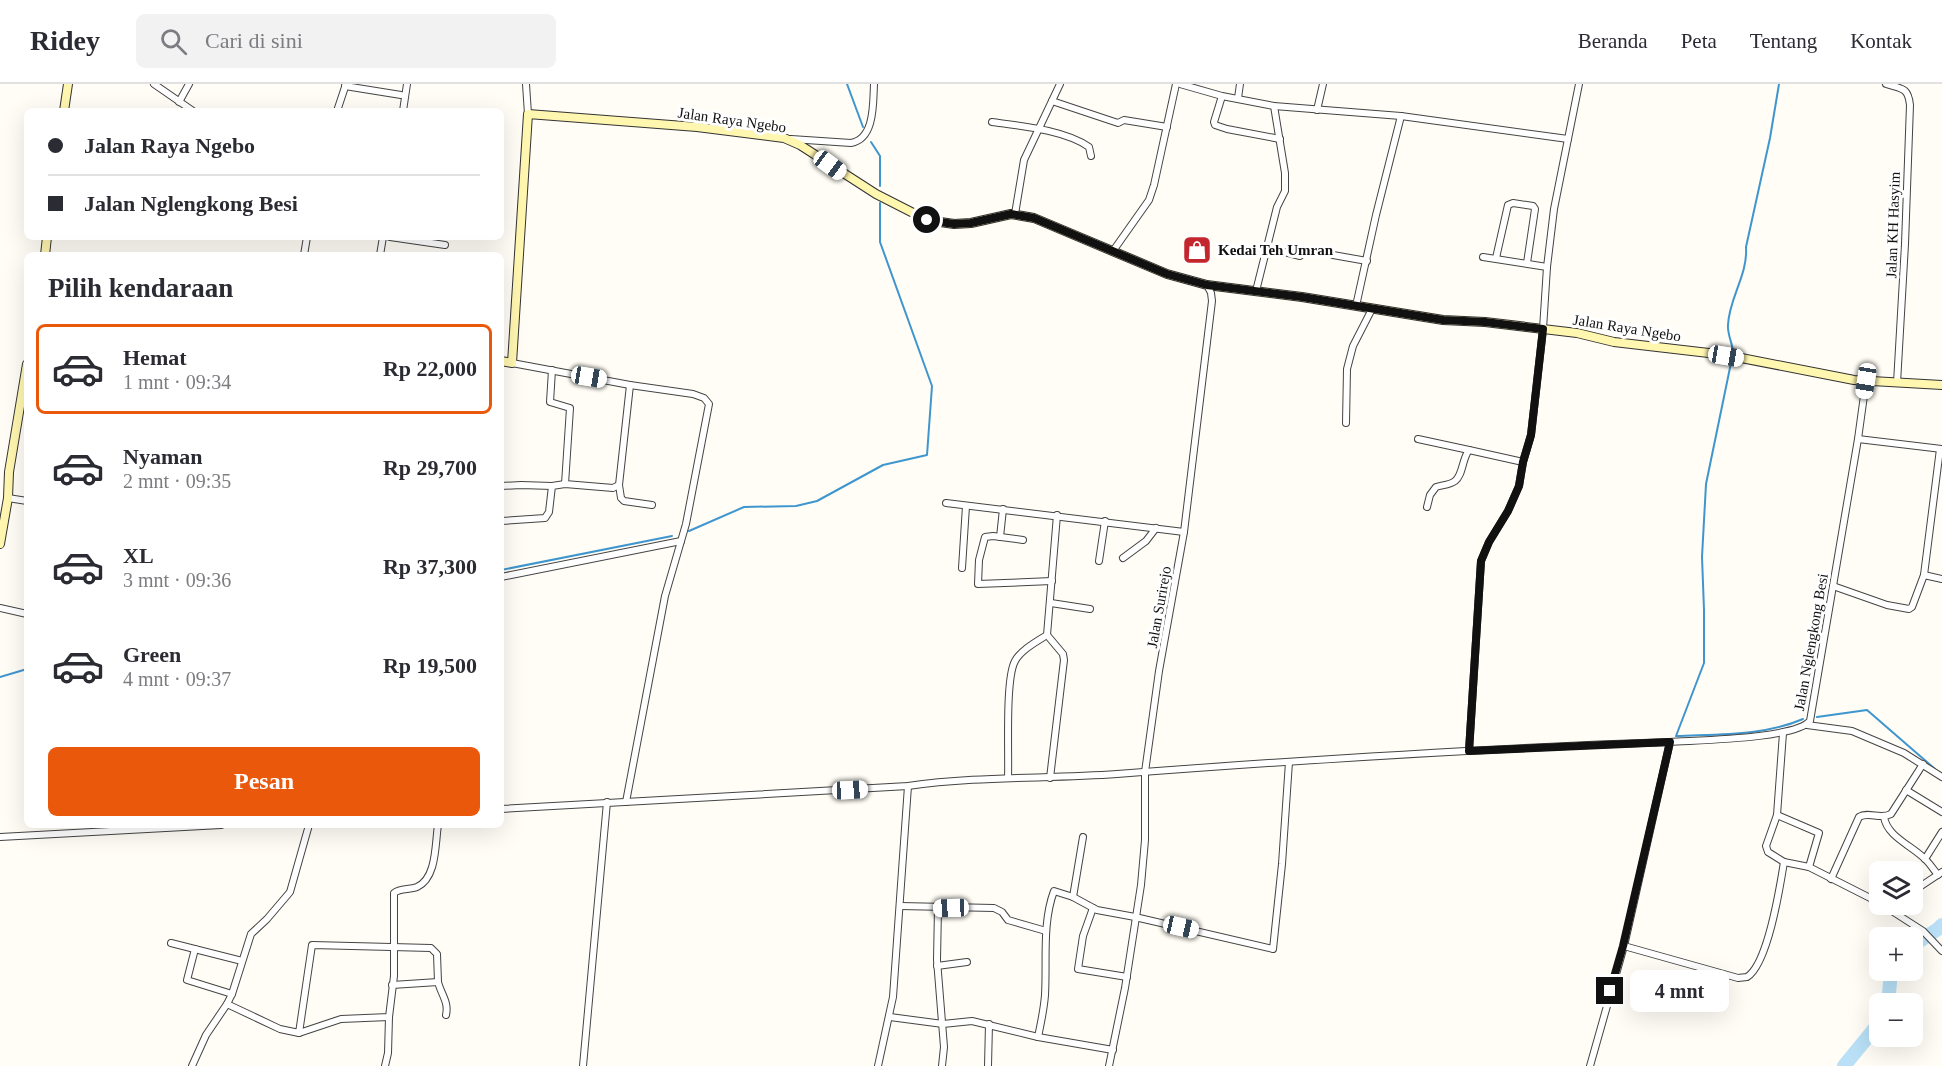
<!DOCTYPE html>
<html lang="id">
<head>
<meta charset="utf-8">
<style>
	:root { --surface:#fff; --page:#f2f2f3; --text:#2b2b33; --muted:#7c7c81; --line:#e1e1e2; --accent:#ea580c }
	body { margin:0; font-family:Georgia,serif; background:var(--page); color:var(--text); height:100vh; display:flex; flex-direction:column; font-size:22px; white-space:nowrap }
	* { box-sizing:border-box; margin:0 }
	p { font-size:20px; color:var(--muted) }
	.icon { flex:none; width:33px; height:33px; fill:none; stroke:currentColor; stroke-width:2; stroke-linecap:round; stroke-linejoin:round }
	.map { position:relative; flex:1; overflow:hidden }
	.details { position:absolute; left:24px; top:168px; width:480px; height:576px; display:flex; flex-direction:column; background:var(--surface); border-radius:9px; box-shadow:0 6px 24px #0002 }
	.details>* { flex:none }
	.guide { position:absolute; left:24px; top:24px; width:480px; height:132px; border-radius:9px; box-shadow:0 6px 24px #0002; display:grid; align-content:center; height:132px; padding:0 24px; background:var(--surface) }
	.tools { position:absolute; left:1869px; top:777px; display:grid; gap:12px }
	.tools a { display:grid; place-items:center; width:54px; height:54px; border-radius:9px; background:var(--surface); box-shadow:0 6px 24px #0002; font-size:30px }
	.end { position:absolute; width:27px; height:27px; margin:-14px; border:8px solid #111; background:#fff; box-shadow:0 0 0 3px #fff }
	.from { border-radius:50% }
	.bubble { position:absolute; height:42px; border-radius:9px; background:var(--surface); box-shadow:0 6px 24px #0002; font-size:20px; font-weight:800; line-height:42px; text-align:center }
	.car { position:absolute; width:18px; height:36px; margin:-18px -9px; border-radius:8px; box-shadow:0 0 4px 2px #0007; background:linear-gradient(#fff 24%,#345 0 40%,#fff 0 76%,#345 0 86%,#fff 0) }
	.guide b { display:flex; align-items:center; gap:21px; height:57px; font-size:22px }
	.guide b+b { border-top:2px solid var(--line) }
	.guide i { width:15px; height:15px; background:var(--text) }
	ul { padding:0; list-style:none }
	li { display:flex; align-items:center; gap:18px; height:90px; margin:0 12px 9px; padding:0 12px; border:3px solid transparent; border-radius:9px }
	li div { flex:1 }
	li b { display:block; font-size:22px }
	li em { font-style:normal; font-weight:800 }
	li.current { border-color:var(--accent) }
	li>.icon { width:54px; height:54px; stroke-width:1.5 }
	h2 { padding:0 24px; font-size:27px; line-height:72px }
	.cta { display:flex; gap:12px; margin-top:auto; padding:12px 24px }
	.cta a { flex:1; height:69px; border-radius:9px; background:var(--accent); color:#fff; font-size:24px; font-weight:800; line-height:69px; text-align:center }
	header { display:flex; align-items:center; gap:36px; box-sizing:border-box; height:84px; padding:0 30px; background:var(--surface); border-bottom:2px solid var(--line) }
	header strong { font-size:28px }
	nav { display:flex; gap:33px; margin-inline-start:auto; font-size:21px }
	.search { width:420px; height:54px; background:var(--page); display:flex; align-items:center; gap:15px; box-sizing:border-box; padding:0 21px; border-radius:9px; color:var(--muted); font-size:22px }
	.map>svg:first-child { display:block }
	.lines { fill:none; stroke-linecap:round; stroke-linejoin:round }
	.stream { stroke:#3f96cf; stroke-width:2 }
	.river { stroke:#b9e0f7; stroke-width:14 }
	.street-casing { stroke:#444; stroke-width:8 }
	.secondary-casing { stroke:#333; stroke-width:10 }
	.street { stroke:#fff; stroke-width:6 }
	.secondary { stroke:#fff6b0; stroke-width:8 }
	.route { stroke:#111; stroke-width:8 }
	.labels { text-anchor:middle; dominant-baseline:central; stroke-width:6; stroke-linejoin:round; paint-order:stroke }
	.street-label { font-size:15px; fill:#111; stroke:#fff }
	.poi-label { font-size:15px; font-weight:bold; fill:#111; stroke:#fff; text-anchor:start }
</style>
</head>
<body>
<header>
<strong>Ridey</strong>
<div class="search"><svg class="icon" aria-label="search" viewBox="0 0 24 24"><circle cx="10" cy="10" r="6"/><path d="M15 15l6 6"/></svg>Cari di sini</div>
<nav><a>Beranda</a><a>Peta</a><a>Tentang</a><a>Kontak</a></nav>
</header>
<div class="map">
<svg width="1942" height="982" viewBox="0 0 1942 982">
	<rect width="100%" height="100%" fill="#fffdf5"/>
	<g class="lines">
		<g class="stream">
			<polyline points="847,0 863,43"/>
			<polyline points="871,58 880,72 880,102"/>
			<path d="M1733,269C1733,260 1727,250 1728,241C1729,214 1748,191 1746,163L1770,54L1779,0"/>
			<path d="M1732,274L1706,400L1702,473L1704,526V579L1676,652C1718,650 1764,652 1803,635"/>
			<polyline points="689,447 744,423 796,422 817,417 883,381 927,371 932,302 880,158 880,119"/>
			<polyline points="501,486 672,452"/>
			<polyline points="0,593 27,585"/>
			<polyline points="1817,633 1867,626 1935,685"/>
		</g>
		<g class="river">
			<polyline points="1912,862 1938,845 1942,841"/>
			<polyline points="1886,920 1889,910 1891,886"/>
			<polyline points="1844,982 1880,938"/>
		</g>
		<g class="street-casing">
			<g id="street">
				<polyline points="154,0 193,27"/>
				<polyline points="526,0 528,30"/>
				<polyline points="1180,0 1222,12 1274,22 1401,32 1376,131 1356,222"/>
				<path d="M1886,0C1902,5 1908,3 1910,21L1905,160L1897,299"/>
				<polyline points="345,2 401,11"/>
				<polyline points="1222,12 1214,38 1215,41 1227,45 1280,55"/>
				<polyline points="1238,14 1240,0"/>
				<polyline points="1052,17 1118,39 1124,36 1167,43"/>
				<polyline points="179,18 189,0"/>
				<polyline points="1317,26 1323,0"/>
				<polyline points="337,27 346,0"/>
				<polyline points="403,27 407,0"/>
				<polyline points="1401,32 1568,55"/>
				<path d="M992,38C1021,42 1065,46 1089,63L1091,72"/>
				<path d="M791,55L851,59C875,55 873,19 874,0"/>
				<polyline points="1015,130 1024,76 1060,0"/>
				<polyline points="390,153 445,161"/>
				<polyline points="1268,164 1300,172 1302,170"/>
				<polyline points="1113,167 1149,116 1154,101 1176,0"/>
				<polyline points="304,171 307,153"/>
				<polyline points="380,171 383,153"/>
				<polyline points="1333,171 1367,177"/>
				<polyline points="1483,173 1547,183"/>
				<polyline points="1496,174 1508,121 1513,119 1533,122 1535,125 1527,179"/>
				<polyline points="1256,207 1277,123 1285,107 1285,89 1274,22"/>
				<polyline points="512,279 630,301 693,310 704,314 709,320 686,440 665,512 626,718"/>
				<polyline points="552,286 550,318 570,324 565,400"/>
				<polyline points="1346,339 1347,285 1353,262 1372,225"/>
				<polyline points="1418,355 1469,366"/>
				<polyline points="1858,355 1942,365"/>
				<polyline points="619,401 621,414 624,417 652,421"/>
				<polyline points="501,402 521,401 552,402"/>
				<polyline points="8,414 27,417"/>
				<polyline points="946,419 1184,448"/>
				<path d="M1427,423L1430,411L1436,403C1442,401 1450,401 1455,397C1463,391 1462,375 1469,366L1523,378"/>
				<polyline points="501,437 545,434 549,428 552,402 565,400 613,404 619,401 630,301"/>
				<polyline points="1000,453 1003,425"/>
				<polyline points="1023,456 993,452 985,453 979,476 978,500 1052,497"/>
				<polyline points="1123,474 1146,457 1156,444"/>
				<polyline points="1099,477 1105,437"/>
				<polyline points="962,484 966,422"/>
				<polyline points="1924,491 1940,365"/>
				<polyline points="501,493 681,457"/>
				<polyline points="1833,502 1887,521 1909,525 1912,523 1924,491 1942,495"/>
				<polyline points="1051,519 1090,525"/>
				<polyline points="0,524 27,530"/>
				<polyline points="1807,641 1852,647 1904,669 1942,693"/>
				<polyline points="1783,649 1777,731 1766,762 1768,768 1784,778 1809,783 1880,819"/>
				<polyline points="1469,667 1481,477 1489,458 1508,427 1519,402 1523,378 1531,351 1543,245 1547,183 1554,125 1579,0"/>
				<path d="M1008,694C1009,671 1005,595 1015,577C1021,566 1036,558 1047,551"/>
				<polyline points="1050,694 1064,576 1063,570 1047,551 1057,431"/>
				<polyline points="1906,706 1942,728"/>
				<path d="M501,725L908,702C977,692 1047,695 1117,690C1301,676 1485,664 1670,658"/>
				<polyline points="1777,731 1819,749 1809,783"/>
				<path d="M1884,733C1887,753 1913,762 1926,776C1930,780 1934,786 1938,791"/>
				<polyline points="0,753 221,741"/>
				<polyline points="1925,775 1942,748"/>
				<path d="M1831,795L1859,733C1869,727 1880,736 1891,730L1923,680"/>
				<polyline points="1912,808 1942,788"/>
				<polyline points="1073,813 1097,826 1135,833 1273,865 1282,780 1289,678"/>
				<polyline points="1881,820 1923,847 1942,867"/>
				<polyline points="900,822 994,824 1002,828 1008,836 1046,847"/>
				<polyline points="938,824 937,876 944,963 942,982"/>
				<polyline points="1093,824 1083,852 1078,885 1127,893"/>
				<polyline points="171,859 242,877"/>
				<path d="M1624,862L1738,894L1747,893C1768,880 1780,803 1784,778"/>
				<polyline points="195,865 187,896 232,910"/>
				<polyline points="937,882 967,878"/>
				<path d="M392,901L438,898C441,910 449,918 446,931"/>
				<polyline points="227,920 232,910 251,850 267,835 290,808 309,741"/>
				<polyline points="890,933 943,940 972,937 1038,953 1113,966"/>
				<path d="M299,949L341,935L389,933L394,892V809C400,804 409,806 417,803C437,794 435,760 438,741"/>
				<path d="M1038,953C1041,939 1044,925 1045,911C1047,877 1042,839 1054,807L1073,813L1083,753"/>
				<polyline points="192,982 206,951 227,920 280,945 299,949 312,861 431,864 437,870 438,898"/>
				<polyline points="385,982 388,969 389,933"/>
				<polyline points="583,982 607,718"/>
				<polyline points="878,982 893,913 908,702"/>
				<polyline points="988,982 989,940"/>
				<polyline points="1109,982 1125,904 1141,801 1145,756 1145,688 1159,587 1184,448 1212,217 1211,209 1207,201"/>
				<path d="M1590,982L1624,862L1670,658C1697,656 1794,655 1810,637L1858,355L1866,297"/>
			</g>
		</g>
		<g class="secondary-casing">
			<g id="secondary">
				<polyline points="64,27 68,0"/>
				<polyline points="45,171 47,153"/>
				<polyline points="501,277 512,279 528,30 697,43 784,54 800,61 876,110 927,136 954,140 971,139 1011,130 1034,134 1167,190 1207,201 1302,213 1443,236 1485,238 1577,249 1614,258 1726,271 1854,296 1942,301"/>
				<polyline points="0,460 8,414 9,388 27,280"/>
			</g>
		</g>
		<use href="#street" class="street"/>
		<use href="#secondary" class="secondary"/>
	</g>
	<g class="lines">
		<polyline class="route" points="927,136 954,140 971,139 1011,130 1034,134 1167,190 1207,201 1302,213 1443,236 1485,238 1543,245 1531,351 1523,378 1519,402 1508,427 1489,458 1481,477 1469,667 1670,658 1623,862 1610,907"/>
	</g>
	<defs>
		<g id="shop-square" transform="scale(1.5)"><rect x="-9" y="-9" width="18" height="18" rx="4" fill="#c4262e" stroke="#fff"/><path d="M-5-2.5h2.3a2.7 3.5 0 0 1 5.4 0H5L5.5 6h-11ZM-1.5-2.5h3a1.5 2.3 0 0 0-3 0Z" fill="#fff"/></g>
	</defs>
	<g fill-rule="evenodd">
		<use href="#shop-square" x="1197" y="166"/>
	</g>
	<g class="labels">
		<g class="street-label">
			<text transform="translate(732 36) rotate(8)">Jalan Raya Ngebo</text>
			<text transform="translate(1893 141) rotate(-88)">Jalan KH Hasyim</text>
			<text transform="translate(1627 244) rotate(9)">Jalan Raya Ngebo</text>
			<text transform="translate(1159 523) rotate(-80)">Jalan Surirejo</text>
			<text transform="translate(1811 558) rotate(-80)">Jalan Nglengkong Besi</text>
		</g>
		<g class="poi-label">
			<text x="1218" y="166">Kedai Teh Umran</text>
		</g>
	</g>
</svg>
<div class="tools">
<a><svg class="icon" aria-label="layers" viewBox="0 0 24 24"><path d="M12 4l9 5-9 5-9-5zM3 14l9 5 9-5"/></svg></a>
<a>+</a>
<a>−</a>
</div>
<i class="end from" style="left:927px;top:136px"></i>
<i class="end" style="left:1610px;top:907px"></i>
<div class="bubble" style="left:1630px;top:886px;width:99px">4 mnt</div>
<i class="car" style="left:830px;top:81px;rotate:126deg"></i>
<i class="car" style="left:1726px;top:272px;rotate:100deg"></i>
<i class="car" style="left:589px;top:293px;rotate:100deg"></i>
<i class="car" style="left:1866px;top:297px;rotate:189deg"></i>
<i class="car" style="left:850px;top:706px;rotate:87deg"></i>
<i class="car" style="left:951px;top:824px;rotate:268deg"></i>
<i class="car" style="left:1181px;top:843px;rotate:103deg"></i>
<div class="guide">
<b><i class="from"></i>Jalan Raya Ngebo</b>
<b><i></i>Jalan Nglengkong Besi</b>
</div>
<section class="details">
<h2>Pilih kendaraan</h2>
<ul>
<li class="current"><svg class="icon" aria-label="car" viewBox="0 0 24 24"><path d="M5 17H2v-5l4-1 3-4h7l3 4 3 1v5h-3M9 17h6M6 11h13"/><circle cx="7" cy="17" r="2"/><circle cx="17" cy="17" r="2"/></svg><div><b>Hemat</b><p>1 mnt · 09:34</p></div><em>Rp 22,000</em></li>
<li><svg class="icon" aria-label="car" viewBox="0 0 24 24"><path d="M5 17H2v-5l4-1 3-4h7l3 4 3 1v5h-3M9 17h6M6 11h13"/><circle cx="7" cy="17" r="2"/><circle cx="17" cy="17" r="2"/></svg><div><b>Nyaman</b><p>2 mnt · 09:35</p></div><em>Rp 29,700</em></li>
<li><svg class="icon" aria-label="car" viewBox="0 0 24 24"><path d="M5 17H2v-5l4-1 3-4h7l3 4 3 1v5h-3M9 17h6M6 11h13"/><circle cx="7" cy="17" r="2"/><circle cx="17" cy="17" r="2"/></svg><div><b>XL</b><p>3 mnt · 09:36</p></div><em>Rp 37,300</em></li>
<li><svg class="icon" aria-label="car" viewBox="0 0 24 24"><path d="M5 17H2v-5l4-1 3-4h7l3 4 3 1v5h-3M9 17h6M6 11h13"/><circle cx="7" cy="17" r="2"/><circle cx="17" cy="17" r="2"/></svg><div><b>Green</b><p>4 mnt · 09:37</p></div><em>Rp 19,500</em></li>
</ul>
<div class="cta"><a>Pesan</a></div>
</section>
</div>
</body>
</html>
